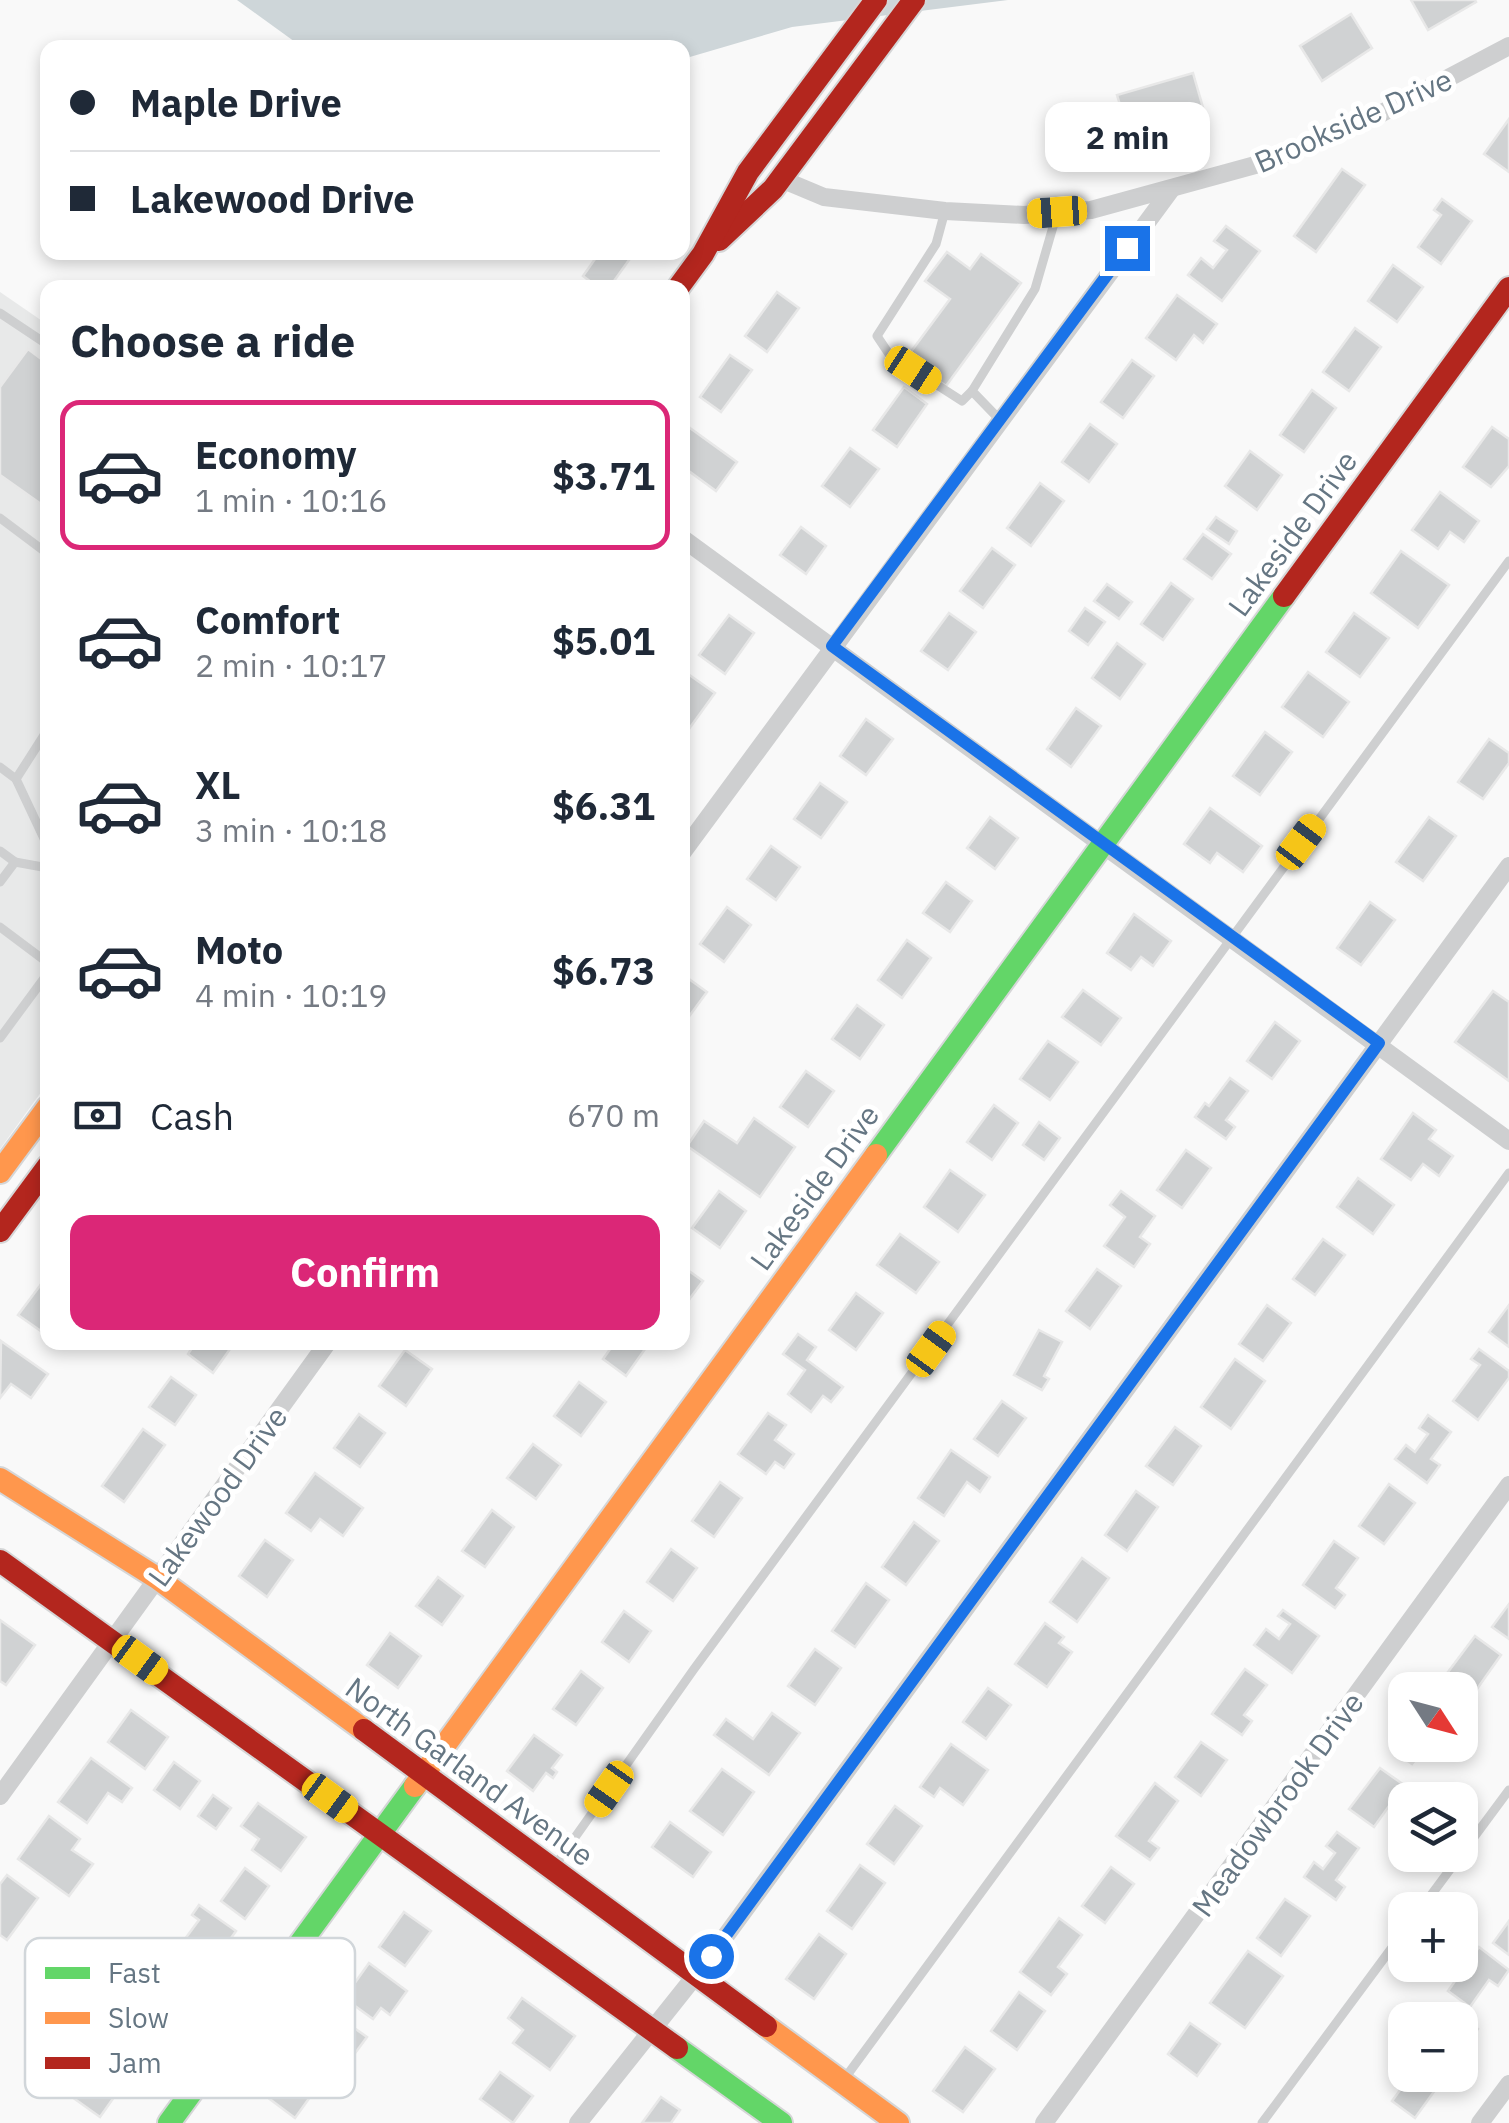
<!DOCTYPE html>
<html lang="en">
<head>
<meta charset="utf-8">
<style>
	:root { --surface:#fff; --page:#f6f6f7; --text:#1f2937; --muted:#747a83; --line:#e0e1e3; --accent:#db2777 }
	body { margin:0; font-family:"IBM Plex Sans",sans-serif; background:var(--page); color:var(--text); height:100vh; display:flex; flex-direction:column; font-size:38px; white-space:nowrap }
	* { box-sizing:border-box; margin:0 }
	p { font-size:32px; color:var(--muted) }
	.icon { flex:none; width:55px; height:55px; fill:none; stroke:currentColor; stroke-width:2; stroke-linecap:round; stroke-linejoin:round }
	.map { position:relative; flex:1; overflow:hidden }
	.drawer { position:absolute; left:40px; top:280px; width:650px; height:1070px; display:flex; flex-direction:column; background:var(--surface); border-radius:20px; box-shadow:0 5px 15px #0003 }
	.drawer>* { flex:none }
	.hud { position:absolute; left:40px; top:40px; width:650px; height:220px; border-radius:20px; box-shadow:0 5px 15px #0003; display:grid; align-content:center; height:220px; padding:0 30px; background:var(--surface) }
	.needle { width:65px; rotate:126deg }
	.buttons { position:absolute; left:1388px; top:1672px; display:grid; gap:20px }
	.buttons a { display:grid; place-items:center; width:90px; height:90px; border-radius:20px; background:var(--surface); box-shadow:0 5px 15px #0003; font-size:50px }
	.end { position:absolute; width:45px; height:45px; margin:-22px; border:12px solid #1a73e8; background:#fff; box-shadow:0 0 0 5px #fff }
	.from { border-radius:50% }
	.bubble { position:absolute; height:70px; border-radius:20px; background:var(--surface); box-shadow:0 5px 15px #0003; font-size:32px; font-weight:700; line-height:70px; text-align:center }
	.car { position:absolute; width:30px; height:60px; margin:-30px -15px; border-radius:12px; box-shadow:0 0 8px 2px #0007; background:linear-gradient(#f5c518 24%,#345 0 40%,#f5c518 0 76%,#345 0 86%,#f5c518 0) }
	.hud b { display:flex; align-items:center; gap:35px; height:95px; font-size:38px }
	.hud b+b { border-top:2px solid var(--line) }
	.hud i { width:25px; height:25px; background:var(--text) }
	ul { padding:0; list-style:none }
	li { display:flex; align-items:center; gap:30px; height:150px; margin:0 20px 15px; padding:0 10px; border:5px solid transparent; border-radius:20px }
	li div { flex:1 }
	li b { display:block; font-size:38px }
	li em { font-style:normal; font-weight:700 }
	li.on { border-color:var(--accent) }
	li>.icon { width:90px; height:90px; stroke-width:1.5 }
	h2 { padding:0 30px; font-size:45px; line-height:120px }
	.pay { display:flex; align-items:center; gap:25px; height:110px; padding:0 30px; font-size:38px }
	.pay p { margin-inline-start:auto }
	.primary-button { display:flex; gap:20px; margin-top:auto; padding:20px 30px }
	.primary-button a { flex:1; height:115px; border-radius:20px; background:var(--accent); color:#fff; font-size:40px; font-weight:700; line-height:115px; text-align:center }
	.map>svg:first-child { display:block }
	.built { fill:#e8e9e9 }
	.water { fill:#ced6d9 }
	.building { fill:#d0d2d3; stroke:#e8e8e8; stroke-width:2.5 }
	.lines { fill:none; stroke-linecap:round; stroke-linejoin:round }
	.fast-casing { stroke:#d5d6d7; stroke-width:26 }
	.slow-casing { stroke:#d5d6d7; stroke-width:26 }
	.jam-casing { stroke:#d5d6d7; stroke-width:26 }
	.lane { stroke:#cecfd0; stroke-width:9 }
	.street { stroke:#cecfd0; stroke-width:18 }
	.fast { stroke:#63d668; stroke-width:22 }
	.slow { stroke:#ff974d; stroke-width:22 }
	.jam { stroke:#b3261e; stroke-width:22 }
	.route { stroke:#1a73e8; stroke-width:12 }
	.labels { text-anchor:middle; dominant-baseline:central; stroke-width:10; stroke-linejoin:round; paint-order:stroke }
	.street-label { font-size:30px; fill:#657683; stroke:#fff }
	.key { fill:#fff; stroke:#d1d6da; stroke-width:2.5 }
	.key-label { font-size:28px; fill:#657683 }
</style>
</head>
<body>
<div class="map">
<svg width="1509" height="2123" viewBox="0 0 1509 2123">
	<rect width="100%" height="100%" fill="#f9f9f9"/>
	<polygon class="built" points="0,292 48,325 47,1084 0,1149"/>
	<polygon class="water" points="237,0 1008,0 792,27 683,59 682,48 302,47"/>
	<g class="building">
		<polygon points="1411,0 1475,0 1476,2 1428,30"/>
		<polygon points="1351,14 1372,48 1322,81 1300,46"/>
		<polygon points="1193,73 1206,118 1131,140 1117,95"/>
		<polygon points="1509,119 1509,172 1484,154"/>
		<polygon points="1342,169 1365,185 1316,252 1294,236"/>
		<polygon points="1442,199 1472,221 1441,264 1418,247 1441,215 1434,210"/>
		<polygon points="1226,226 1260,251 1222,301 1188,275 1201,258 1213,268 1227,250 1214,241"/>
		<polygon points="600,252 634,253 609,288 599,288 583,276"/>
		<polygon points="947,252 970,269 981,254 1021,283 946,386 907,357 950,299 925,281"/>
		<polygon points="1393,265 1423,287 1397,322 1368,301"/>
		<polygon points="777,292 799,308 767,352 745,336"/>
		<polygon points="1177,295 1217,324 1203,343 1194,335 1176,360 1146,338"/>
		<polygon points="1355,328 1381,347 1349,391 1323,372"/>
		<polygon points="28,349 48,364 48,509 0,475 0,387"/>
		<polygon points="730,355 752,370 721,412 700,397"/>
		<polygon points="1132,360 1154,376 1123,418 1101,402"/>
		<polygon points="904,387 927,404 897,447 873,430"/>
		<polygon points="1312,390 1336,408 1304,452 1280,435"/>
		<polygon points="683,423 737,462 716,491 690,472 682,475"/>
		<polygon points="1090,424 1117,444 1089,482 1062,462"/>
		<polygon points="1492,427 1509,439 1509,466 1491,487 1463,467"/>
		<polygon points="850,448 879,469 850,507 822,486"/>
		<polygon points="1250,451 1282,475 1257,510 1225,486"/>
		<polygon points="1040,483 1064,501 1031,546 1007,528"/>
		<polygon points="1440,492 1479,521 1464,542 1450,532 1438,549 1412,530"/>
		<polygon points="1216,517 1237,531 1229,544 1207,529"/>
		<polygon points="801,527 826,546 806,574 780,555"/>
		<polygon points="1203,534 1231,554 1212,579 1184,559"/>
		<polygon points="992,548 1015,565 983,608 960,591"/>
		<polygon points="1401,551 1449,585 1418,628 1371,593"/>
		<polygon points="1171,583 1193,599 1163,640 1141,624"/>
		<polygon points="1107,584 1132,602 1119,619 1094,601"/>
		<polygon points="1085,608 1105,622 1088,645 1069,631"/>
		<polygon points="949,613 976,632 948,670 921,651"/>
		<polygon points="1354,613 1389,638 1360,677 1326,652"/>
		<polygon points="729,615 754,633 725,674 699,655"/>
		<polygon points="1117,643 1145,664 1120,699 1092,678"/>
		<polygon points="1308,672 1349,702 1323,737 1282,707"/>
		<polygon points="688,674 715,693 686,733 682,682"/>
		<polygon points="1076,708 1101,726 1071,767 1047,749"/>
		<polygon points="866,719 893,739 866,775 840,756"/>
		<polygon points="1265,732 1292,752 1260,795 1233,776"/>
		<polygon points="1489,739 1509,753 1509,763 1483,799 1458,782"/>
		<polygon points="820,783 847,802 821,838 794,819"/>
		<polygon points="1210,808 1262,846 1243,872 1217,853 1210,863 1184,844"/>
		<polygon points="990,817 1018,838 995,869 967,848"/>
		<polygon points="1429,817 1456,836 1423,881 1396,862"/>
		<polygon points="771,846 800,867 776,900 747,879"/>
		<polygon points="946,882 972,901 950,932 923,913"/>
		<polygon points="1370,902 1395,920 1361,965 1337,948"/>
		<polygon points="727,907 751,925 724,962 700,944"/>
		<polygon points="1134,914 1171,941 1153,966 1141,957 1131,970 1107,953"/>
		<polygon points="907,940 931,958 902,998 878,980"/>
		<polygon points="682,974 707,992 682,1026"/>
		<polygon points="1083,990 1121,1018 1101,1045 1062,1017"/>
		<polygon points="1493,991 1509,1002 1509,1081 1455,1042"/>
		<polygon points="857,1005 884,1025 860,1059 832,1039"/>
		<polygon points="1275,1022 1300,1041 1272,1079 1247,1061"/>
		<polygon points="1048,1041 1078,1062 1050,1100 1020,1079"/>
		<polygon points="806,1071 834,1091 808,1127 780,1107"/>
		<polygon points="1230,1078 1248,1091 1226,1120 1235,1127 1226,1139 1195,1117 1205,1103 1209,1106"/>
		<polygon points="994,1105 1018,1123 992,1160 967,1142"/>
		<polygon points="1413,1113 1436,1130 1429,1139 1453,1156 1439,1176 1423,1164 1411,1180 1381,1159"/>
		<polygon points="754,1118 795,1147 760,1197 687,1146 704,1121 737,1143"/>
		<polygon points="1039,1122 1060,1138 1044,1160 1023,1145"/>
		<polygon points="1186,1150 1211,1168 1182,1208 1157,1190"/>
		<polygon points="950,1170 985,1195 958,1232 924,1207"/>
		<polygon points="1358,1178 1394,1205 1373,1234 1337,1207"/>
		<polygon points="719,1191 746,1211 720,1248 692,1228"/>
		<polygon points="1121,1191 1155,1216 1140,1237 1150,1244 1134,1267 1104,1246 1125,1217 1110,1205"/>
		<polygon points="900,1234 939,1262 916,1293 877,1265"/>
		<polygon points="1323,1239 1345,1255 1315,1295 1293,1279"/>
		<polygon points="682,1266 703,1281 682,1309"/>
		<polygon points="1097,1269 1121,1286 1090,1329 1066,1311"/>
		<polygon points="48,1275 48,1336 18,1315"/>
		<polygon points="856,1293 883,1313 856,1350 829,1330"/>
		<polygon points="1267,1305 1291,1323 1263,1361 1239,1344"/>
		<polygon points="1509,1305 1509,1347 1489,1332"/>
		<polygon points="1039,1330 1062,1342 1044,1376 1049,1379 1042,1390 1014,1375"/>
		<polygon points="798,1334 816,1347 807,1360 843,1387 831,1402 823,1396 811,1412 788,1394 805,1370 783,1354"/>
		<polygon points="1,1341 48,1374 31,1398 11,1384 0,1398"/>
		<polygon points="196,1342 235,1342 213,1373 188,1354"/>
		<polygon points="609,1342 650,1342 626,1376 603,1359 613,1345"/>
		<polygon points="1479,1349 1509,1371 1509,1378 1478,1420 1453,1401 1480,1365 1471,1359"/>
		<polygon points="405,1350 432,1369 406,1406 379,1386"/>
		<polygon points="1235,1359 1265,1381 1231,1429 1201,1407"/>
		<polygon points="171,1377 196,1395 175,1425 149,1407"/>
		<polygon points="579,1382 606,1402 581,1436 554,1416"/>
		<polygon points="1002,1401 1026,1418 998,1456 974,1439"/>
		<polygon points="768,1413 786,1425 775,1440 794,1454 784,1468 775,1462 766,1474 738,1454"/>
		<polygon points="359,1414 385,1433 360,1467 334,1448"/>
		<polygon points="1428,1415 1451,1432 1431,1459 1440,1465 1427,1483 1395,1459 1406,1445 1415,1452 1428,1434 1419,1428"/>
		<polygon points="1175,1427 1201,1446 1173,1485 1146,1466"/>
		<polygon points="143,1429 165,1445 124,1502 102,1486"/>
		<polygon points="533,1444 561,1465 536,1499 507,1478"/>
		<polygon points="951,1450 990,1477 980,1492 967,1482 944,1516 918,1498"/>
		<polygon points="315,1473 363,1508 343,1536 320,1519 311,1531 286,1513"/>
		<polygon points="720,1482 742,1498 714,1537 692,1521"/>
		<polygon points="1389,1484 1415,1503 1384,1544 1359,1526"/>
		<polygon points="1136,1491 1158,1507 1127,1551 1105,1535"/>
		<polygon points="492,1510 514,1527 485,1567 462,1551"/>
		<polygon points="914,1522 939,1541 906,1585 882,1567"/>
		<polygon points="265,1540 293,1560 267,1597 239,1576"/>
		<polygon points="1334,1541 1358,1558 1336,1588 1345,1595 1335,1608 1303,1585"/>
		<polygon points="671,1549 697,1568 673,1601 647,1582"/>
		<polygon points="1082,1558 1109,1578 1077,1622 1050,1602"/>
		<polygon points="438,1577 463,1596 442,1625 416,1606"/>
		<polygon points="866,1583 889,1600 855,1647 832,1631"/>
		<polygon points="1509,1604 1509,1639 1492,1627"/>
		<polygon points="1283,1610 1319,1636 1292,1673 1254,1645 1266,1629 1279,1639 1290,1624 1278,1616"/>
		<polygon points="624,1611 651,1631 629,1662 602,1642"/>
		<polygon points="0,1620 35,1645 6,1685 0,1681"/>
		<polygon points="1045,1623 1064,1637 1059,1643 1072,1652 1047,1687 1015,1664"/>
		<polygon points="390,1633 421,1656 398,1688 367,1665"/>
		<polygon points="1475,1636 1501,1655 1472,1696 1445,1676"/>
		<polygon points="815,1649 841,1668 815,1705 788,1686"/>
		<polygon points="1245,1669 1267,1685 1244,1715 1252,1721 1242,1735 1212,1714"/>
		<polygon points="581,1671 603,1688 576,1725 553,1709"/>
		<polygon points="988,1688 1011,1705 986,1739 963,1722"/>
		<polygon points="131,1710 168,1737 145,1769 108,1742"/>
		<polygon points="772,1713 800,1733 769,1775 714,1735 726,1719 753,1739"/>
		<polygon points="534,1735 562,1755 552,1768 557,1772 553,1778 546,1773 533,1791 507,1771"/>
		<polygon points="1201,1742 1227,1760 1201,1796 1175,1777"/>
		<polygon points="1405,1742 1405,1745 1441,1745 1431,1759 1421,1752 1412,1764 1397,1753"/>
		<polygon points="951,1744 988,1770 963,1805 940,1788 934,1797 920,1787"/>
		<polygon points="91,1758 132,1788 122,1802 108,1793 87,1823 58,1802"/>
		<polygon points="174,1762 200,1781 180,1809 154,1790"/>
		<polygon points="1380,1768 1404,1785 1374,1827 1349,1809"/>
		<polygon points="722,1769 754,1792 723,1835 690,1811"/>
		<polygon points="1155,1783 1178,1801 1149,1841 1159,1848 1150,1860 1116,1836"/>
		<polygon points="213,1795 231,1808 216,1829 198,1816"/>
		<polygon points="258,1803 306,1837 281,1871 252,1850 259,1839 241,1826"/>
		<polygon points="895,1806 922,1826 894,1864 867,1844"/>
		<polygon points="49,1816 80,1839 72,1850 93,1864 69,1896 18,1859"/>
		<polygon points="670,1822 711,1852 693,1877 652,1847"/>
		<polygon points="1337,1832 1359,1848 1336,1880 1345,1887 1336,1900 1304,1877 1314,1862 1323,1869 1335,1853 1326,1846"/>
		<polygon points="860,1865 885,1883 852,1929 827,1911"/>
		<polygon points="1111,1867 1134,1884 1105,1923 1082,1906"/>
		<polygon points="245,1868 269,1886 245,1919 221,1901"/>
		<polygon points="7,1875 38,1898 7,1940 0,1935 0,1884"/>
		<polygon points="1285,1899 1310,1916 1281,1956 1257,1938"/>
		<polygon points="199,1905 236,1931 209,1969 179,1947 199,1920 192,1915"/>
		<polygon points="404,1912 431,1931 405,1966 379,1947"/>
		<polygon points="1059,1918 1082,1935 1058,1967 1067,1974 1051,1995 1020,1972"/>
		<polygon points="1509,1921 1509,1955 1493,1943"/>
		<polygon points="819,1934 846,1954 814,1999 786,1979"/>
		<polygon points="1479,1947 1509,1970 1498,1986 1489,1980 1470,2007 1448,1991"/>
		<polygon points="1248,1951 1283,1976 1245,2028 1210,2003"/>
		<polygon points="369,1963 407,1991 390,2015 381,2008 373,2019 344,1998"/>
		<polygon points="1019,1992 1045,2011 1017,2050 991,2031"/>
		<polygon points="522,1998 575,2036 550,2070 513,2043 523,2030 508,2018"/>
		<polygon points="330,2011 367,2037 350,2060 339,2052 330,2065 305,2048"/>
		<polygon points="1457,2013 1478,2029 1460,2054 1460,2020 1452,2020"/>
		<polygon points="1190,2023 1220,2044 1197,2076 1168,2054"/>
		<polygon points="965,2047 995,2069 963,2112 933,2091"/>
		<polygon points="90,2058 124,2083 100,2117 65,2092"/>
		<polygon points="295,2058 323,2079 295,2118 267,2097"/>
		<polygon points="500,2072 533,2096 513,2123 480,2099"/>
		<polygon points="1411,2075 1443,2079 1415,2118 1392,2101"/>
		<polygon points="661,2097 680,2110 671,2123 642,2123"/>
	</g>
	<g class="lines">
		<g class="fast-casing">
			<g id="fast">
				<polyline points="876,1155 1284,596"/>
				<polyline points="677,2048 781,2123"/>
				<polyline points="169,2123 415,1786"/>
			</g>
		</g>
		<g class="slow-casing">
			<g id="slow">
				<polyline points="0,1172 48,1107"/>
				<polyline points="0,1479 157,1578 364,1730"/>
				<polyline points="415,1786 876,1155"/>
				<polyline points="766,2026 898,2123"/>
			</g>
		</g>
		<g class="jam-casing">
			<g id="jam">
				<polyline points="719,240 773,189 914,0"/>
				<polyline points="678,288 703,254 748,172 876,0"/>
				<polyline points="1284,596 1509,288"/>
				<polyline points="0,1231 48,1166"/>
				<polyline points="0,1561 677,2048"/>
				<polyline points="364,1730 766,2026"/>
			</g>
		</g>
		<g class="lane">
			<polyline points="945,211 936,244 877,336 889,354 962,401 972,391"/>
			<polyline points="0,313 48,345"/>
			<polyline points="1000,420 972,391 1035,289 1057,213"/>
			<polyline points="0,518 48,554"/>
			<polyline points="48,729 16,779 48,847"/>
			<polyline points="0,767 16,779"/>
			<polyline points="0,851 15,862"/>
			<polyline points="0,882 15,862 48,868"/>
			<polyline points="0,927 48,963"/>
			<polyline points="0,1038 48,973"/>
			<polyline points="554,1867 694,1669 1509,561"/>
			<polyline points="1420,1910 1509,1790"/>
			<polyline points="845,2078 1509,1173"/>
			<polyline points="1262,2123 1405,1930"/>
		</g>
		<g class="street">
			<polyline points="781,179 824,197 945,211 1024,215 1091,210 1270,161 1380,114 1509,46"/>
			<polyline points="682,538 1509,1141"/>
			<polyline points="682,853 1170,191"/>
			<polyline points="0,1796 328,1342"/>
			<polyline points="578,2123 711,1956 1509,866"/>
			<polyline points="1044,2123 1509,1485"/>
			<polyline points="1480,2123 1509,2084"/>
		</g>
		<use href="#fast" class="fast"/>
		<use href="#slow" class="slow"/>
		<use href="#jam" class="jam"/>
	</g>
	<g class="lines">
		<polyline class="route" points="711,1956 1379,1043 832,646 1127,248"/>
	</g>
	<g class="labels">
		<g class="street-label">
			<text transform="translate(1353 120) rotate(-24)">Brookside Drive</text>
			<text transform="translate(1292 533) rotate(-54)">Lakeside Drive</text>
			<text transform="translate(814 1187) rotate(-54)">Lakeside Drive</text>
			<text transform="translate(217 1496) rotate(-54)">Lakewood Drive</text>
			<text transform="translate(470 1771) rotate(36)">North Garland Avenue</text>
			<text transform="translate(1277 1804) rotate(-54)">Meadowbrook Drive</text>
		</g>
	</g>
	<rect x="25" y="1938" width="330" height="160" rx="15" class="key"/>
	<rect x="45" y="1967" width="45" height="12" fill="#63d668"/>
	<rect x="45" y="2012" width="45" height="12" fill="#ff974d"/>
	<rect x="45" y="2057" width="45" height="12" fill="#b3261e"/>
	<g class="key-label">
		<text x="108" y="1983">Fast</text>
		<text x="108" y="2028">Slow</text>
		<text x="108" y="2073">Jam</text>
	</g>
</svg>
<div class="buttons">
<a><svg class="needle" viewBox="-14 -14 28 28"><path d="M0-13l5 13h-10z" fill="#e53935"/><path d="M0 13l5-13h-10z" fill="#747a83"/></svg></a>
<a><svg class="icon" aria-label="layers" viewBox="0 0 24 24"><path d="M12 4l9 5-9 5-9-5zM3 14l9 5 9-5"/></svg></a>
<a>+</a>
<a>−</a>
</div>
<i class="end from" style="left:711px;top:1956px"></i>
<i class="end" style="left:1127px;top:248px"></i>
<div class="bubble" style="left:1045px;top:102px;width:165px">2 min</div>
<i class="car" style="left:1057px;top:212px;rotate:266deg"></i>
<i class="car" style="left:913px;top:370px;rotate:123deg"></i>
<i class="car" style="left:1301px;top:842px;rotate:37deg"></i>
<i class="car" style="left:931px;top:1349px;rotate:36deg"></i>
<i class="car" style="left:140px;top:1660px;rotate:126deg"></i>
<i class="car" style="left:609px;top:1789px;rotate:215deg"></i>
<i class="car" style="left:330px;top:1798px;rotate:126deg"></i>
<div class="hud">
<b><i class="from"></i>Maple Drive</b>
<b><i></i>Lakewood Drive</b>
</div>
<section class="drawer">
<h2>Choose a ride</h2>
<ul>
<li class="on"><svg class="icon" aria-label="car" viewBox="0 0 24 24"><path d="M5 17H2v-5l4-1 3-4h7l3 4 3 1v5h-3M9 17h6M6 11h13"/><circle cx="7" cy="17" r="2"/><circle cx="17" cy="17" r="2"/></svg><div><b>Economy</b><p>1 min · 10:16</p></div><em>$3.71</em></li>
<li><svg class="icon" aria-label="car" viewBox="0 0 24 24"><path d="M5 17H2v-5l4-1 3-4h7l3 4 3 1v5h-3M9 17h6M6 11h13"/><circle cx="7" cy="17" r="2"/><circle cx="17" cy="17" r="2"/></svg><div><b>Comfort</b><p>2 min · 10:17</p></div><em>$5.01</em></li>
<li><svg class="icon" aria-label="car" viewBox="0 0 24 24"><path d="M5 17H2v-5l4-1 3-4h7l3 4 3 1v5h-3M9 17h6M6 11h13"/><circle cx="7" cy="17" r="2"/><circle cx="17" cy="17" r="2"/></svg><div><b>XL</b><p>3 min · 10:18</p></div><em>$6.31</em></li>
<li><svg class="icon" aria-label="car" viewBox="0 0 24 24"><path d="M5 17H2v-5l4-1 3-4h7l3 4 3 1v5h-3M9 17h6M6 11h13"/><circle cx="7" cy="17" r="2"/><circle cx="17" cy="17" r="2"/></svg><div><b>Moto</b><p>4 min · 10:19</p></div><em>$6.73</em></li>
</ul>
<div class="pay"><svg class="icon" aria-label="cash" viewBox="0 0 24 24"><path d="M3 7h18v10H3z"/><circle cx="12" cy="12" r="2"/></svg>Cash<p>670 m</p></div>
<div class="primary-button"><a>Confirm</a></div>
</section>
</div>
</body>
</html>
